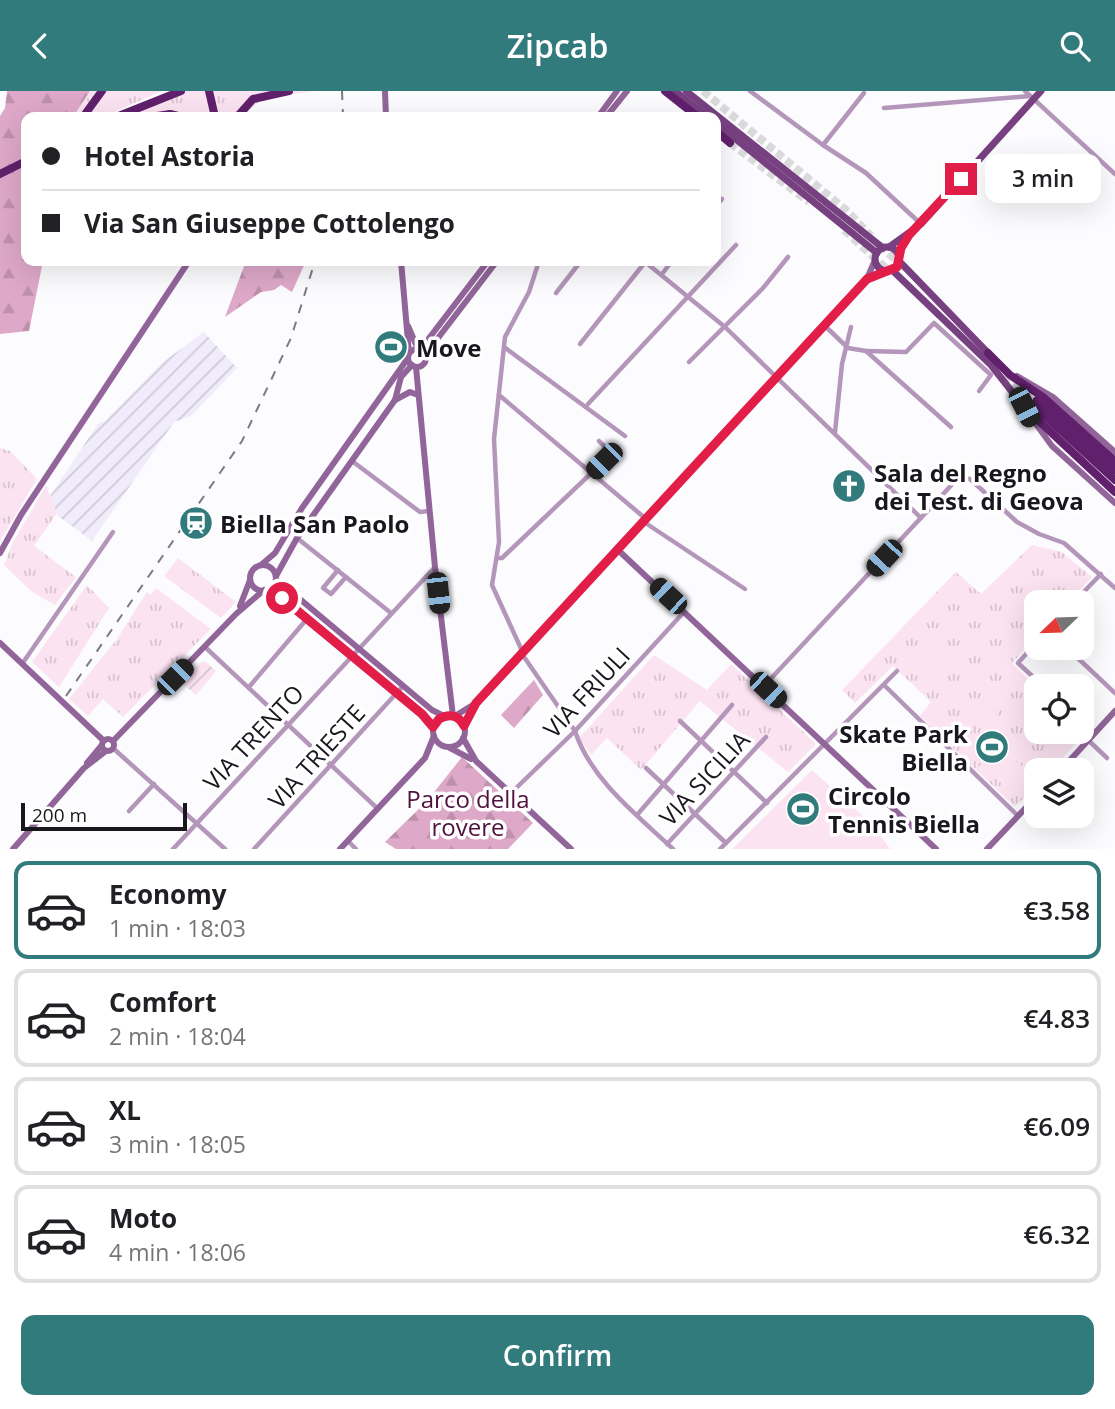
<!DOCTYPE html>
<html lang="en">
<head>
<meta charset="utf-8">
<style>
	:root { --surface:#fff; --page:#f6f6f6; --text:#202124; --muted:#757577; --line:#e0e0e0; --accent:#327b7d }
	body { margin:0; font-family:"Open Sans",sans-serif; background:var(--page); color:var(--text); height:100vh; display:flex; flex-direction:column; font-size:26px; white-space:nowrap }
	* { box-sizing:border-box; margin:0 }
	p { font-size:23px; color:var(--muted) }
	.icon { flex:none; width:38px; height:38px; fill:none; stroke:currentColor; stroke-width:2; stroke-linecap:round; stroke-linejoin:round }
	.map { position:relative; height:758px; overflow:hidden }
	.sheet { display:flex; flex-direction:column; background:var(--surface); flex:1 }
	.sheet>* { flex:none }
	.banner { position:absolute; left:21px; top:21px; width:700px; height:154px; border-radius:14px; box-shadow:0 7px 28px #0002; display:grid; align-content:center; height:154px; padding:0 21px; background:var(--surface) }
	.needle { width:46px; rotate:247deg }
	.buttons { position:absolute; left:1024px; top:499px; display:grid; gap:14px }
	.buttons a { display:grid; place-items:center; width:70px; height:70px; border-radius:14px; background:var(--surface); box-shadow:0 7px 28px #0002; font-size:35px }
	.scale { position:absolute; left:21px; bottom:18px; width:166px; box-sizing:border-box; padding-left:7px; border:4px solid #19171d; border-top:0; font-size:19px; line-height:24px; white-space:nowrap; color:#19171d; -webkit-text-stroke:5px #fff; paint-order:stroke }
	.end { position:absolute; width:32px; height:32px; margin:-16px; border:9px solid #e11d48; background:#fff; box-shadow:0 0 0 4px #fff }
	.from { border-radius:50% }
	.bubble { position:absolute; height:49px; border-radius:14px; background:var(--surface); box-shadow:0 7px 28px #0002; font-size:23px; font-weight:600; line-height:49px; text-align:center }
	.car { position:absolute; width:21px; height:42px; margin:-21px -10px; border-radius:9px; box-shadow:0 0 5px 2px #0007; background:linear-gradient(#222 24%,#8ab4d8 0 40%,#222 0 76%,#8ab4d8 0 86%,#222 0) }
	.banner b { display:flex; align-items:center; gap:24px; height:66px; font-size:26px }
	.banner b+b { border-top:2px solid var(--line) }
	.banner i { width:18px; height:18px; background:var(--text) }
	ul { padding:12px 0 0; list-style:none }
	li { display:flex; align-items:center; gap:21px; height:98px; margin:0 14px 10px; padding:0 7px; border:4px solid var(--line); border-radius:14px }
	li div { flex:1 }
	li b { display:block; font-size:26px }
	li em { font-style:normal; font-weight:600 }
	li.active { border-color:var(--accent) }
	li>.icon { width:63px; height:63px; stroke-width:1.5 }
	.action { display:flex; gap:14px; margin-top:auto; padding:14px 21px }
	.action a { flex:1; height:80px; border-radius:14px; background:var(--accent); color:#fff; font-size:28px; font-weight:600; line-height:80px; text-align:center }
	header { display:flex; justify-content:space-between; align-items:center; height:91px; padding:0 21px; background:var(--accent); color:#fff; font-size:32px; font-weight:600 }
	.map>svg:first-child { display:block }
	.industrial { fill:url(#industrial-furrows) }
	.grass { fill:url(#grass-tufts) }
	.forest { fill:url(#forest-firs) }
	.garden { fill:url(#garden-furrows) }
	.pitch { fill:#fce3f2 }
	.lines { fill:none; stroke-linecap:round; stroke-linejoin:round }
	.highway-tunnel { stroke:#dad9dc; stroke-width:8; stroke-dasharray:8 4; stroke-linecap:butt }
	.street { stroke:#b496ba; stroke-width:4.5 }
	.secondary { stroke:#916599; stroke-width:6 }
	.primary { stroke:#774181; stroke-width:7 }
	.highway { stroke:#60206c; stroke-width:8 }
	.rail { stroke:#7c7b7f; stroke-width:2; stroke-dasharray:9 9; stroke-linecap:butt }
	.route { stroke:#e11d48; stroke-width:9 }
	.labels { text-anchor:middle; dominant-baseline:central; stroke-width:7; stroke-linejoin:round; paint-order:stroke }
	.poi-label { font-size:24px; font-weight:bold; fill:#19171d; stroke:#fff; text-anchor:start }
	.street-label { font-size:24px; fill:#19171d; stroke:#fff }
	.park-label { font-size:24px; fill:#4f113e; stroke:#fff }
</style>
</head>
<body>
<header><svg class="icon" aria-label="back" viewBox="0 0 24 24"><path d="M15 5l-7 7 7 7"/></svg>Zipcab<svg class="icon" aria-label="search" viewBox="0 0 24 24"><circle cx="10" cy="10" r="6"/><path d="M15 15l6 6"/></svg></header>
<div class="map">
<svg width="1115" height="758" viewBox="0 0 1115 758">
	<defs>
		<pattern id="industrial-furrows" width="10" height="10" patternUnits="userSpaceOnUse" patternTransform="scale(1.75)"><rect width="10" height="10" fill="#f1ecfb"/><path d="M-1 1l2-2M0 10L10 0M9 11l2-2" fill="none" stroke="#cecad7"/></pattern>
		<pattern id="grass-tufts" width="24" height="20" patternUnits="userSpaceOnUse" patternTransform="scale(1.75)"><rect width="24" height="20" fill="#fce3f2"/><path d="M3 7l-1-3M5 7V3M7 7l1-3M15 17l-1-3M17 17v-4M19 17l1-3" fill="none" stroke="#d7c2cf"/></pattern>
		<pattern id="forest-firs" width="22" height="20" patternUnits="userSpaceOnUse" patternTransform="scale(1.75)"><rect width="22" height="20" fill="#dea8c9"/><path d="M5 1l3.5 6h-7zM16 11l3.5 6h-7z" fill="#be90ac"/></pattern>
		<pattern id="garden-furrows" width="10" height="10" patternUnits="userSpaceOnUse" patternTransform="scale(1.75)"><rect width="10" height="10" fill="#fce3f2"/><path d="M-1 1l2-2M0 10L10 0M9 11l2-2" fill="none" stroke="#d7c2cf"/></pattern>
	</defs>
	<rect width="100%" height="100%" fill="#fcfbfe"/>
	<polygon class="industrial" points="204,241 237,277 191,325 174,331 92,450 58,425 50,405 98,333 105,330 163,271"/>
	<g class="grass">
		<polygon points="90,0 162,0 102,26 73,26"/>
		<polygon points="183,0 316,0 263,7 242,26 117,26"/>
		<polygon points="0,357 10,360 37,388 0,450"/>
		<polygon points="46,395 57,422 34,455 76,486 55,514 32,501 4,474 13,451"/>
		<polygon points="1032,454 1062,461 1092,486 1068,511 1036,511 1036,546 1012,572 1036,596 1036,640 1082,640 1085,643 1051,679 1036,679 1036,694 1015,716 920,625 931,611 893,575 855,612 842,599 956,481 981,503"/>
		<polygon points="178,467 236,511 221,527 164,485"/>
		<polygon points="87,494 109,517 59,596 32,571"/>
		<polygon points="156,497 211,538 123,626 103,608 88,625 69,608 117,548 147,501 151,504"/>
		<polygon points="654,564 707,599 731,573 816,653 788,681 700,610 641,679 607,647 591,664 579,647"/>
	</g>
	<g class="forest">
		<polygon points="7,0 90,0 73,26 26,26 26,170 43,170 29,240 0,243 0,25 5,17"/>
		<polygon points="246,170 306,170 292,201 281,194 274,199 261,201 225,226"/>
		<polygon points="534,589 543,604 514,637 501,624"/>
		<polygon points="462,666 533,732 508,758 396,758 385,751 427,710"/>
	</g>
	<polygon class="garden" points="201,571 206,571 216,580 196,604 181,591"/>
	<g class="pitch">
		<polygon points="937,550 949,562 925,587 913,574"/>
		<polygon points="997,618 993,652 1022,675 1039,675 1025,678 1021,691 1002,693 995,687 990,690 976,676 987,673 980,664 988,654 988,619"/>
		<polygon points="812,679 873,734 890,758 732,758"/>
	</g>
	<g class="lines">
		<g class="highway-tunnel">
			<polyline points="703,0 846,119 871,145"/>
			<polyline points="730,52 809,111"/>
			<polyline points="844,139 891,182"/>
			<polyline points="880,154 904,177"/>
			<polyline points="1003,286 1033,314"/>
		</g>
		<g class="street">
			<polyline points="750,0 823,54 866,82 921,133"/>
			<polyline points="1025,0 1115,83"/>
			<polyline points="884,17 1030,5"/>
			<polyline points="823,54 864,2"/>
			<polyline points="716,115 722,108"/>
			<polyline points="644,170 725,236 921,427"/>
			<polyline points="662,183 672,170"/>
			<polyline points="556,202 581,170"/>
			<polyline points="825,235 848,257 866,260 951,336"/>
			<polyline points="580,253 646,170"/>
			<polyline points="504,256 625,345"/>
			<polyline points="866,260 906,261 934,232 991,284 979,300"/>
			<polyline points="689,271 763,197 788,166"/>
			<polyline points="499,304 646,428"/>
			<polyline points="588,313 736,154"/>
			<polyline points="835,341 842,273 851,236"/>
			<polyline points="352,370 420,421 429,420"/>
			<polyline points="644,431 745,498"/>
			<polyline points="297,447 391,522"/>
			<polyline points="497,467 502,467 604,370 608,359 599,350"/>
			<polyline points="338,479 323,497 331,503 346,486"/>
			<polyline points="1074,511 1101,483"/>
			<polyline points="1036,552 1018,572 1043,595"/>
			<polyline points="205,556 378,718"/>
			<polyline points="1066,556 1115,602"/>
			<polyline points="523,562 492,494 499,451 494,348 505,246 529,201 539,170"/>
			<path d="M522,563L575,640C591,689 637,724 673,758"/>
			<polyline points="22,573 113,441"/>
			<polyline points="884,594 1018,725"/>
			<polyline points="764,595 959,386 970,388 1017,431 1039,443 1064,452 1115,497"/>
			<polyline points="249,596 306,529"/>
			<polyline points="680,630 767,712"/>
			<polyline points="1082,631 1094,643"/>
			<polyline points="1088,649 1107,667"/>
			<polyline points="114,658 225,758"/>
			<polyline points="646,677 726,752"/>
			<polyline points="511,702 575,640 684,521"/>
			<polyline points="129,720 154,693"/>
			<polyline points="637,724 732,614"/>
			<polyline points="348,750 356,758"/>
			<polyline points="667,753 766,646"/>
			<polyline points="173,758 435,476"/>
			<polyline points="254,758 403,595"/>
			<polyline points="720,758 897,580"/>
		</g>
		<g class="secondary">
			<polyline points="385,0 386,26"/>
			<polyline points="598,26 617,0"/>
			<polyline points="606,26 627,0"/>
			<polyline points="401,170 409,262"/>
			<polyline points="869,187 885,180"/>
			<polyline points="408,235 418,258"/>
			<circle cx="417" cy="267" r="9"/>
			<polyline points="420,259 488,170"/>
			<polyline points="425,264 497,170"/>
			<polyline points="416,276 435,476 453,625"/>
			<polyline points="1017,285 1053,306 1115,361"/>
			<polyline points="395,309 410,301 418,304"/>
			<polyline points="1025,318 1052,355 1115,412"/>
			<polyline points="618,459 936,758"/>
			<polyline points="0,462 21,424 189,170"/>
			<polyline points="261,474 275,462 302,417 408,267"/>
			<circle cx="263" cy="487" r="13"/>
			<polyline points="276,485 297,447 395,309 401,286 412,274"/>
			<polyline points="276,488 432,619 444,625"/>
			<polyline points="268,498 422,623 433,636"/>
			<polyline points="240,515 250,489"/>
			<polyline points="0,552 104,650"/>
			<circle cx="449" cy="640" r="16"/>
			<polyline points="455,625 476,612 866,190 875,169"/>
			<polyline points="463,647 476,670 571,758"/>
			<circle cx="108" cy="654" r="6"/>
			<polyline points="113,650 236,523 264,499"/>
			<polyline points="450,657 471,668"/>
			<polyline points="87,672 102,654"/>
			<polyline points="1061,679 1115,620"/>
			<polyline points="13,758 84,677 106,660"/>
			<polyline points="340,758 425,667 434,645"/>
			<polyline points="987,758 1036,706"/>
		</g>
		<g class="primary">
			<polyline points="675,0 708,26"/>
			<polyline points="686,0 883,157"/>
			<polyline points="716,32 877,162"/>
			<polyline points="889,156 921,133 1041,0"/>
			<circle cx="887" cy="168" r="12"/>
			<polyline points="899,170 988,262"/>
			<polyline points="892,179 991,274 1024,316"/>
		</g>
		<g class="highway">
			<polyline points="209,0 215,26"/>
			<polyline points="665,0 698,26"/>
			<polyline points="83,26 102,0"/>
			<polyline points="116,26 181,0"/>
			<polyline points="151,26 170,23 182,26"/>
			<polyline points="237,26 253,8 289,0"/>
			<polyline points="716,40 730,52"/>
			<polyline points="0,83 26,70"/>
			<polyline points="988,262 1010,284 1043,306 1115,370"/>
			<polyline points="1037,309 1115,379"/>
			<polyline points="1033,314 1115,389"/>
			<polyline points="1024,316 1115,401"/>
		</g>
		<g class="rail">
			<polyline points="342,0 343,26"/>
			<polyline points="66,605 242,350 291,247 315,170"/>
		</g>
	</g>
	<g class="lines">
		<path class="route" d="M282,507L422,623L433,636L439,628C449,622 459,624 464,635L476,612L867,188L897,176L901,157L909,144L961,88"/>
	</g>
	<defs>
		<g id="stadium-disc" transform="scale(1.75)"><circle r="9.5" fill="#327b7d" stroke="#fff"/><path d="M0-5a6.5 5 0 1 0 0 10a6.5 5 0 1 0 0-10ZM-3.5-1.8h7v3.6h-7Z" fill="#fff"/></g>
		<g id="church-disc" transform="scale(1.75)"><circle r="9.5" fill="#327b7d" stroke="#fff"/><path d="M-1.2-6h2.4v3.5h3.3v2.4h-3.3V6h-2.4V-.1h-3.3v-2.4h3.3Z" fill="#fff"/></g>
		<g id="station-disc" transform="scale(1.75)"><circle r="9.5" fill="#327b7d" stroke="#fff"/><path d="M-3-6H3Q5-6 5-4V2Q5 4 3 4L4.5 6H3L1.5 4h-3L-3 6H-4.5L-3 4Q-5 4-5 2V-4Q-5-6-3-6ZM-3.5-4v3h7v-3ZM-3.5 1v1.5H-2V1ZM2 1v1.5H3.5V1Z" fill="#fff"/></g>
	</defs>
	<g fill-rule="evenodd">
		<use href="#stadium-disc" x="391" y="256"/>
		<use href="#church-disc" x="849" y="395"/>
		<use href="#station-disc" x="196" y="432"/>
		<use href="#stadium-disc" x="992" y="656"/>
		<use href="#stadium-disc" x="803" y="718"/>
	</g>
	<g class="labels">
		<g class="poi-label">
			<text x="416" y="256">Move</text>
			<text x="874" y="381">Sala del Regno<tspan x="874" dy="28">dei Test. di Geova</tspan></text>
			<text x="220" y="432">Biella San Paolo</text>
			<text x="968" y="642" text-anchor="end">Skate Park<tspan x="968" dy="28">Biella</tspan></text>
			<text x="828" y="704">Circolo<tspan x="828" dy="28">Tennis Biella</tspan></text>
		</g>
		<g class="street-label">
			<text transform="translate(586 601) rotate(-47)">VIA FRIULI</text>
			<text transform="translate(253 646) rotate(-47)">VIA TRENTO</text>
			<text transform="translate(316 665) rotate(-48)">VIA TRIESTE</text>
			<text transform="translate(704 687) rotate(-47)">VIA SICILIA</text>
		</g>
		<g class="park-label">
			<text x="468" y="707">Parco della<tspan x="468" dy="28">rovere</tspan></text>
		</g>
	</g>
</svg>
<div class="buttons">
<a><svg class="needle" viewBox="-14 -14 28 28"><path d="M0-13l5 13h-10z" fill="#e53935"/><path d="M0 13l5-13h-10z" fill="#757577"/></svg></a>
<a><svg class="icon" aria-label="locate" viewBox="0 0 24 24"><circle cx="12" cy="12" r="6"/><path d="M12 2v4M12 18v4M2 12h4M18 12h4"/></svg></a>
<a><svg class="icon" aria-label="layers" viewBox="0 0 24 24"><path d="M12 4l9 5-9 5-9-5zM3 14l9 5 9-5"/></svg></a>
</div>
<div class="scale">200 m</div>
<i class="end from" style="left:282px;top:507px"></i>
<i class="end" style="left:961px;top:88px"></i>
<div class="bubble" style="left:985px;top:63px;width:116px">3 min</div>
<i class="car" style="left:1024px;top:316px;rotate:153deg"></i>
<i class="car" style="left:604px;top:370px;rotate:225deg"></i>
<i class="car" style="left:884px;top:467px;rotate:223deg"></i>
<i class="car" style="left:438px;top:502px;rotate:174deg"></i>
<i class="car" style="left:668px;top:505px;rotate:313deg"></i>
<i class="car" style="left:175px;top:586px;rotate:45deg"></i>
<i class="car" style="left:768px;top:599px;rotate:133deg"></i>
<div class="banner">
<b><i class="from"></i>Hotel Astoria</b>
<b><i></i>Via San Giuseppe Cottolengo</b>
</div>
</div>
<section class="sheet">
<ul>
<li class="active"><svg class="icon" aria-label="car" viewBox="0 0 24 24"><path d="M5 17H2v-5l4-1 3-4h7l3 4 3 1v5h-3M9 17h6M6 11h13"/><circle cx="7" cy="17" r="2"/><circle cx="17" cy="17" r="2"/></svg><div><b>Economy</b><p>1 min · 18:03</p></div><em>€3.58</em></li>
<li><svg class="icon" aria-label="car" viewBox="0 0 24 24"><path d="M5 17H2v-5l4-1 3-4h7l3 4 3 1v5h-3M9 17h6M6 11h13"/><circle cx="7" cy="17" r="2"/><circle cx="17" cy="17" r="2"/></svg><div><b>Comfort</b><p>2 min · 18:04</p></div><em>€4.83</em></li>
<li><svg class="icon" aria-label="car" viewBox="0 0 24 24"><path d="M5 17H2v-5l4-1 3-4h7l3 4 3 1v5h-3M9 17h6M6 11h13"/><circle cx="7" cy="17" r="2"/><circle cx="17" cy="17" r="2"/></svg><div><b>XL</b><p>3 min · 18:05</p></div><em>€6.09</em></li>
<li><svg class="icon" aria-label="car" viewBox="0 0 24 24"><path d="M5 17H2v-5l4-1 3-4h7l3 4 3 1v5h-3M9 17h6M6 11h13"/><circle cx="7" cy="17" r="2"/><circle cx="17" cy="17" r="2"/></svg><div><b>Moto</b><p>4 min · 18:06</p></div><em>€6.32</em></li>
</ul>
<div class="action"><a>Confirm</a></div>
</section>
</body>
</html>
